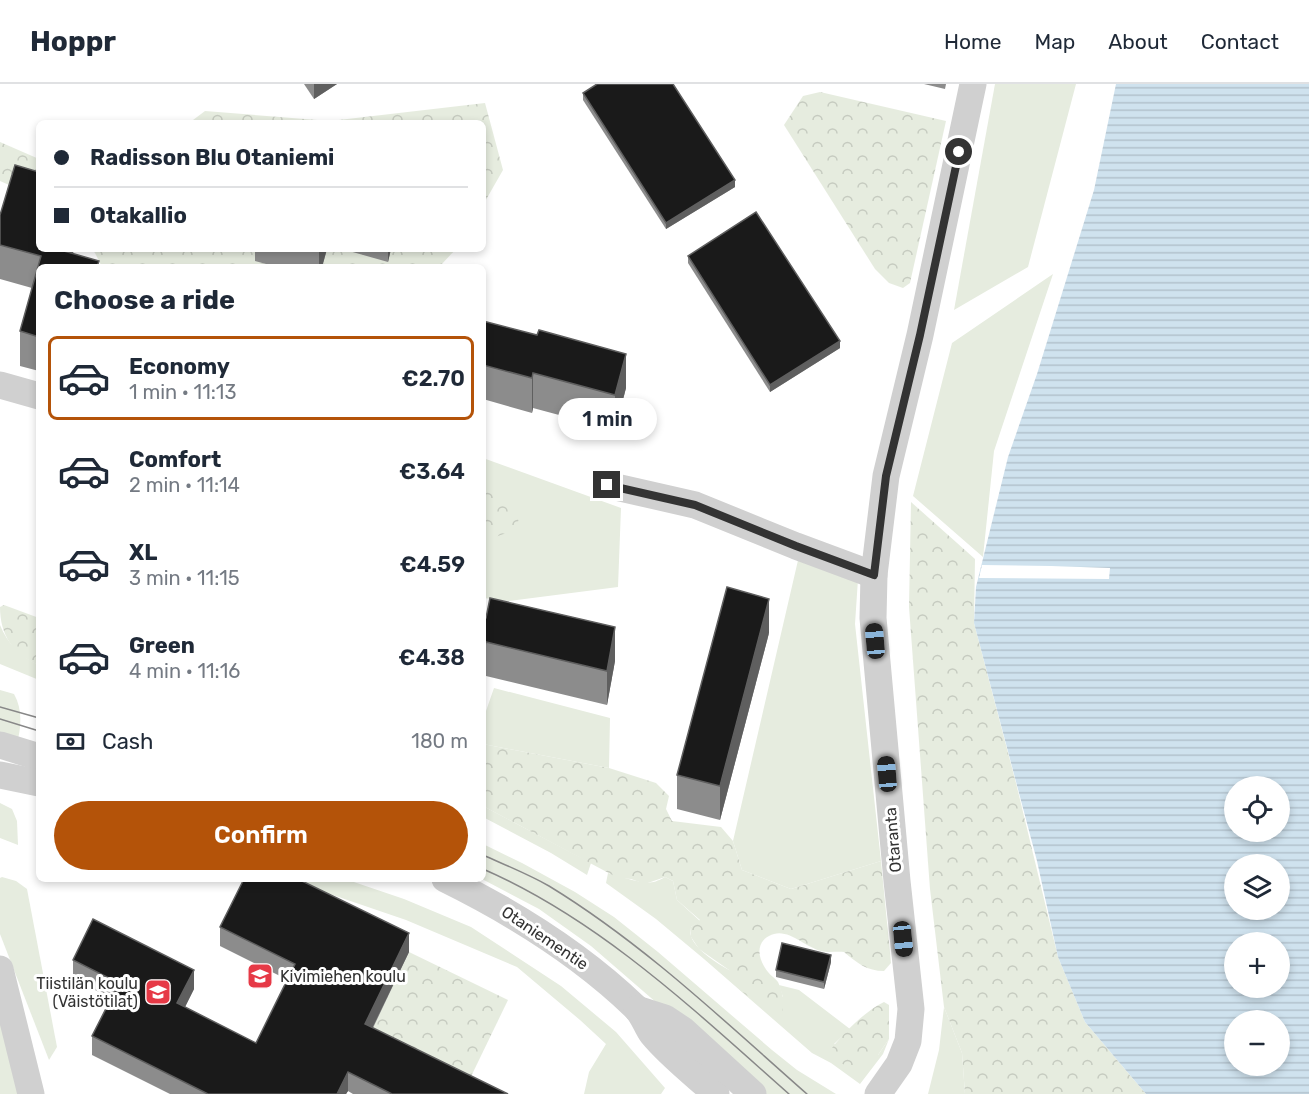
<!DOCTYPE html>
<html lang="en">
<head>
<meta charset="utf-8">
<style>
	:root { --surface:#fff; --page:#f6f6f7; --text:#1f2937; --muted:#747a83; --line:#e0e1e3; --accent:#b45309 }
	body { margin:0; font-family:Rubik,sans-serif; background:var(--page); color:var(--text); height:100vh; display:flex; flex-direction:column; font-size:22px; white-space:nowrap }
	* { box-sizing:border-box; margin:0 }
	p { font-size:20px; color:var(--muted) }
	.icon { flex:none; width:33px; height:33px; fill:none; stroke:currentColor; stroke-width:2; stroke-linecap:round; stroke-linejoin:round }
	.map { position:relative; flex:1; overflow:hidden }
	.side { position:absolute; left:36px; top:180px; width:450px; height:618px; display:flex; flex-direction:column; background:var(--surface); border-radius:9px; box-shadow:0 3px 9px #0003 }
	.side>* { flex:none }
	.top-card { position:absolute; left:36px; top:36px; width:450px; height:132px; border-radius:9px; box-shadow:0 3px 9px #0003; display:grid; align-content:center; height:132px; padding:0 18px; background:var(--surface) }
	.fabs { position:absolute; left:1224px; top:692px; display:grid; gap:12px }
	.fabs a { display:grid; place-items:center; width:66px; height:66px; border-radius:50%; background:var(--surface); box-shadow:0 3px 9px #0003; font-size:30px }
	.end { position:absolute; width:27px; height:27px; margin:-14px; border:8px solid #333; background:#fff; box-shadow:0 0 0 3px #fff }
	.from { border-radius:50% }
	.bubble { position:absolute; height:42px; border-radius:21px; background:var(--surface); box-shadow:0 3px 9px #0003; font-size:20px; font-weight:600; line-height:42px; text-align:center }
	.car { position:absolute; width:18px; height:36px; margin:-18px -9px; border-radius:8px; box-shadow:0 0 4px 2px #0007; background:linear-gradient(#222 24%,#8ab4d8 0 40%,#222 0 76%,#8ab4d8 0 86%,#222 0) }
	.top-card b { display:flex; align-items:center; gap:21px; height:57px; font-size:22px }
	.top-card b+b { border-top:2px solid var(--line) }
	.top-card i { width:15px; height:15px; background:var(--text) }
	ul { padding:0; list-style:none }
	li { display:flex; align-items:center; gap:18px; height:84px; margin:0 12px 9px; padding:0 6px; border:3px solid transparent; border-radius:9px }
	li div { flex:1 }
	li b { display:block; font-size:22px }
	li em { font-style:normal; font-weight:600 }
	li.selected { border-color:var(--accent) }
	li>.icon { width:54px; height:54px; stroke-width:1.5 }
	h2 { padding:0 18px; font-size:27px; line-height:72px }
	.pay { display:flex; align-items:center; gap:15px; height:66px; padding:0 18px; font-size:22px }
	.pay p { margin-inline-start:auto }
	.primary-button { display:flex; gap:12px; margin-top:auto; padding:12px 18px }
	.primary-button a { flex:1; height:69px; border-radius:36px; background:var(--accent); color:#fff; font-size:24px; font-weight:600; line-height:69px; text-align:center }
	header { display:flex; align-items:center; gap:36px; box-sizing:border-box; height:84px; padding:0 30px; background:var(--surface); border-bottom:2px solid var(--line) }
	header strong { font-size:28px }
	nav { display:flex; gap:33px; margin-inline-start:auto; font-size:21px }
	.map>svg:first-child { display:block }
	.grass { fill:#e6ecdf }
	.forest { fill:url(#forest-crowns) }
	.water { fill:url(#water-rules); fill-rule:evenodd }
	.pier { fill:#fff }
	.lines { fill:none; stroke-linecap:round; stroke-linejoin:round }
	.minor { stroke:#d0d0d0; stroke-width:27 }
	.tram { stroke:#888; stroke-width:1.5 }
	.wall { fill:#8c8c8c }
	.shaded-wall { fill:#5f5f5f }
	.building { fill:#1a1a1a; stroke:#5f5f5f; stroke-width:1.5 }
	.route { stroke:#333; stroke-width:8 }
	.labels { text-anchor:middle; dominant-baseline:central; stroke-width:6; stroke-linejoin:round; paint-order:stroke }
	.street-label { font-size:16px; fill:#333; stroke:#fff }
	.poi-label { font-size:16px; fill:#333; stroke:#fff; text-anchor:start }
</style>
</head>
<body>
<header>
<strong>Hoppr</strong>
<nav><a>Home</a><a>Map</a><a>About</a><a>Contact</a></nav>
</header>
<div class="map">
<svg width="1309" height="1010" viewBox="0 0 1309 1010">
	<defs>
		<pattern id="forest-crowns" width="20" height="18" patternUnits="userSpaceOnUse" patternTransform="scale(1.5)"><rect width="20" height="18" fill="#e6ecdf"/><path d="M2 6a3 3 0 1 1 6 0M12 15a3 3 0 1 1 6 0" fill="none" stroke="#c6cbc0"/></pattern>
		<pattern id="water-rules" width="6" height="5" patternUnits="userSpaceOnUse" patternTransform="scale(1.5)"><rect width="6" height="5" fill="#cfe2ee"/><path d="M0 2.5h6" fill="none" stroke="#b2c2cd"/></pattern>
	</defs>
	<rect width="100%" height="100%" fill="#fff"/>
	<g class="grass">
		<polygon points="995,0 1076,0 1028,183 954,226"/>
		<polygon points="1053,190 994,367 983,473 913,412 952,259"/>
		<polygon points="483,374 621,424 618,503 509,517 483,514"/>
		<polygon points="799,472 858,495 855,540 881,777 791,805 742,786 733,757"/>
		<path d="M0,541C7,559 21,573 39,581V596L0,580Z"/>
		<polygon points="494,604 610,634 609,684 483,660 483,627 486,627"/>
		<path d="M0,606L14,610C23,626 21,644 17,659L0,653Z"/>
		<polygon points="0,719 12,725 17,737 18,761 0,754"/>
		<polygon points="483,722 591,779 587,791 551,769 483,733"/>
		<polygon points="483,760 522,779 575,808 614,833 658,868 772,966 797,986 836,1010 762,1010 591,862 539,825 482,795"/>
		<path d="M608,789C617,793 623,793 632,796C647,799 651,801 665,793L673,797L677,816L700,837L691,843C691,846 690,849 691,852C697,875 762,903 783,913L779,901L799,906L850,945L834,960L878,971L889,955L883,970L860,1000L831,979L812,969L704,875L656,835L606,799Z"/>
		<polygon points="2,793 16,797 27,805 57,963 49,976 0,850 0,794"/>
		<polygon points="286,795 345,795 404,815 471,843 561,902 616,948 665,1004 661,1010 584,1010 589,988 606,960 580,936 517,883 406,836"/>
		<polygon points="944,923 962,969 965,1010 928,1010 939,966"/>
		<polygon points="0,931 20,1010 0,1010"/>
	</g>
	<g class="forest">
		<polygon points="820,8 946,37 910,199 903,204 889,199 875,185 784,41 803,12"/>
		<polygon points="485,19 503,86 483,121 483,39 189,39 205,27 330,37"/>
		<polygon points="0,58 39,75 39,114 0,97"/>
		<polygon points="93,165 456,165 439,183 102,183"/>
		<polygon points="483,404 508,412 521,429 515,446 487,456 483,455"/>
		<polygon points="911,418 975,475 974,539 1016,699 1058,873 1085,938 1146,1010 965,1010 962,969 944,923 930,805 909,523"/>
		<path d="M4,521L39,534V581C13,571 0,551 0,523Z"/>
		<path d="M483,660L609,684L656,699L669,712L666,725L672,737L721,743L733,757L742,786L791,805L881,777L891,879L884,887C867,887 857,879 844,868C837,867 828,869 821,867C804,863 787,842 769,852C754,860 759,877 768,888C771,892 775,894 778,898C784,910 785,923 780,934L774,933L740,906L729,886L699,865L691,853V843L700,836L677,816L673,797L665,793L645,800L631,795L618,794L483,722Z"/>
		<polygon points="409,868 508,916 464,1007 365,959"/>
		<path d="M884,918L889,921V955L878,971L863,980L849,982L833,977L829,968C841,951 865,927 884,918Z"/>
	</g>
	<path class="water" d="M1116,0H1309V1010H1146L1085,938L1058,873L1037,777L974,539L976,503L1008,373L1037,290L1094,106ZM1234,702H1280V747H1234ZM1234,780H1280V825H1234ZM1234,858H1280V903H1234ZM1234,936H1280V981H1234Z"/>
	<polygon class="pier" points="982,481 1051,482 1110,484 1109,495 979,494"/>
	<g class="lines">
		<g class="minor">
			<polyline points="0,301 39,312"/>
			<polyline points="607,401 695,421 796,462 874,491"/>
			<polyline points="0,661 39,673"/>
			<polyline points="0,691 39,699"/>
			<path d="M445,795C514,829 579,869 635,923C643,930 646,942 652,950C670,972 695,991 716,1010"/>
			<polyline points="0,885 31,1010"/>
			<polyline points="637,925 665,934 683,946 753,1010"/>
			<polyline points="878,1010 899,980 908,957 911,925 897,797 873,534 874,491 886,392 920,251 973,0"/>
		</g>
		<g class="tram">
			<polyline points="0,623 39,634"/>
			<polyline points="0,635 39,647"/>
			<path d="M483,771C505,781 528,790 549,802C644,860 724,937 807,1010"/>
			<path d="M483,785C600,836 694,926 789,1010"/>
		</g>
	</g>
	<g class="wall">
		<polygon points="304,0 337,0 314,15"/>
		<polygon points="924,0 946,0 945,5"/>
		<polygon points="583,9 735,103 666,145 583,16"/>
		<polygon points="0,131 74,165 73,170 99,183 39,183 39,287 20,282 20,247 32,204 0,195"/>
		<polygon points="255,165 327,165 322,183 277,183 255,177"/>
		<polygon points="342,165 391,165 388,178"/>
		<polygon points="688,172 840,264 770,308 688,179"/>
		<polygon points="483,237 626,304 615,346 533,324 532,329 483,315"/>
		<polygon points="483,534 615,577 607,621 486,592"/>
		<polygon points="769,549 720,736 677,725 677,691"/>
		<polygon points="220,843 409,868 373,944 508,1010 353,1010 348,1007 346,1010 170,1010 92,971 92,952 111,914 73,895 73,876 194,905 185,923 256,959 288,896 220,862"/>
		<polygon points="831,878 824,905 776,893 776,886"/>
	</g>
	<g class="shaded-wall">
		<polygon points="314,0 337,0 314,15"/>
		<polygon points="735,96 735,103 666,145 666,139"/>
		<polygon points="65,165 74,165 69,183 64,167"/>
		<polygon points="319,165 327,165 322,183 319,183"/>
		<polygon points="388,165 391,165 388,178"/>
		<polygon points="840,257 840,264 770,308 770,301"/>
		<polygon points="626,270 626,304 615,346 615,311"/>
		<polygon points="533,289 533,324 532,329 532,294"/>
		<polygon points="769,515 769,549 720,736 720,702"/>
		<polygon points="615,543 615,577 607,621 607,587"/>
		<polygon points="486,558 486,592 483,603 483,569"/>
		<polygon points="409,849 409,868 365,959 365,940"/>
		<polygon points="831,871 831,878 824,905 824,898"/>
		<polygon points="194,886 194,905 177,939 177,919"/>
		<polygon points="348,988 348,1007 346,1010 337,1010"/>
	</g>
	<g class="building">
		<polygon points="597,0 673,0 735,96 666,139 583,9"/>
		<polygon points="15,81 39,88 39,165 65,165 64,167 99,177 97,183 39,183 39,253 20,247 41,172 0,161 0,131"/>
		<polygon points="756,128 840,257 770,301 688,172"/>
		<polygon points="483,237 537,251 539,246 626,270 615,311 533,289 532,294 483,281"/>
		<polygon points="727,503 769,515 720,702 677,691"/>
		<polygon points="490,514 615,543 607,587 486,558 483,569 483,534 486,534"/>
		<polygon points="244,795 298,795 409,849 365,940 508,1010 392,1010 348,988 337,1010 208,1010 92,952 119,899 73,876 93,835 194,886 177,919 256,959 295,880 220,843"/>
		<polygon points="782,859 831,871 824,898 776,886"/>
	</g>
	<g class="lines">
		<polyline class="route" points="607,401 695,421 796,462 874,491 886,392 920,251 959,68"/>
	</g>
	<defs>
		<g id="school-square" transform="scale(1.35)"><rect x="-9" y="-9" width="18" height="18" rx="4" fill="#e63946" stroke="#fff"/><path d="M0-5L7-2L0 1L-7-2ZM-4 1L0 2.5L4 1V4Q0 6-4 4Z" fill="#fff"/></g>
	</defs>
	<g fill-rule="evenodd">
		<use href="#school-square" x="260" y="892"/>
		<use href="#school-square" x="158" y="908"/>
	</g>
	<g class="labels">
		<g class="street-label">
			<text transform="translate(893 756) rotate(-95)">Otaranta</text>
			<text transform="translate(545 854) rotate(34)">Otaniementie</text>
		</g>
		<g class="poi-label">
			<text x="280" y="892">Kivimiehen koulu</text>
			<text x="138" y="899" text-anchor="end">Tiistilän koulu<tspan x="138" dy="18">(Väistötilat)</tspan></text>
		</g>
	</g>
</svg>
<div class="fabs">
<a><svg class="icon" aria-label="locate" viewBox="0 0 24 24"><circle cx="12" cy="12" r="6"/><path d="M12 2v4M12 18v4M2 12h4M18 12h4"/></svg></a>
<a><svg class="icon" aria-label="layers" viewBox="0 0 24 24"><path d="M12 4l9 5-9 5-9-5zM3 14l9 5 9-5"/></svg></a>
<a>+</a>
<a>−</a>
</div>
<i class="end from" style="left:959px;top:68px"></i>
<i class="end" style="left:607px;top:401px"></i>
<div class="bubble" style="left:558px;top:314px;width:99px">1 min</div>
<i class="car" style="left:875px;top:557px;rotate:355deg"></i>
<i class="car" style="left:887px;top:690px;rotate:355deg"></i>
<i class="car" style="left:903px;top:855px;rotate:174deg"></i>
<div class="top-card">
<b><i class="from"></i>Radisson Blu Otaniemi</b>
<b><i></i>Otakallio</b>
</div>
<section class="side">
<h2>Choose a ride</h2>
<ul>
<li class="selected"><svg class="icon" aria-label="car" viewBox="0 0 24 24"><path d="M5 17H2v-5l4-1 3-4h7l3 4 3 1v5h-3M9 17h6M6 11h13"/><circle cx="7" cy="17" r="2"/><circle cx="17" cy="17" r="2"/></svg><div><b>Economy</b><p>1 min · 11:13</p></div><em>€2.70</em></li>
<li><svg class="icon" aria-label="car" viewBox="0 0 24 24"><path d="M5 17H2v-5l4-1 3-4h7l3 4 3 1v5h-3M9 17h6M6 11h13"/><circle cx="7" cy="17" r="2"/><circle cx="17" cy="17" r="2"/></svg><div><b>Comfort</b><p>2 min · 11:14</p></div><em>€3.64</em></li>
<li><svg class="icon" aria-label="car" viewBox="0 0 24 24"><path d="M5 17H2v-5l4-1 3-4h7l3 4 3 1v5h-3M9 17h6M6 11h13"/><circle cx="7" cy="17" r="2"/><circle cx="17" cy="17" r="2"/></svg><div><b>XL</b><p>3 min · 11:15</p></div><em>€4.59</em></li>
<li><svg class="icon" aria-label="car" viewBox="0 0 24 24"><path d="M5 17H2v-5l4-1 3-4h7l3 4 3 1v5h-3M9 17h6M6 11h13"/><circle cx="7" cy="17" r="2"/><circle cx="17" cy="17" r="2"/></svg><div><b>Green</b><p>4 min · 11:16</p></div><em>€4.38</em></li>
</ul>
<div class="pay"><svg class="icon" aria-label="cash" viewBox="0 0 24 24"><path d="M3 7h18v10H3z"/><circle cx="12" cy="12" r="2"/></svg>Cash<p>180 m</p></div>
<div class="primary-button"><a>Confirm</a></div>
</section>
</div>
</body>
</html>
